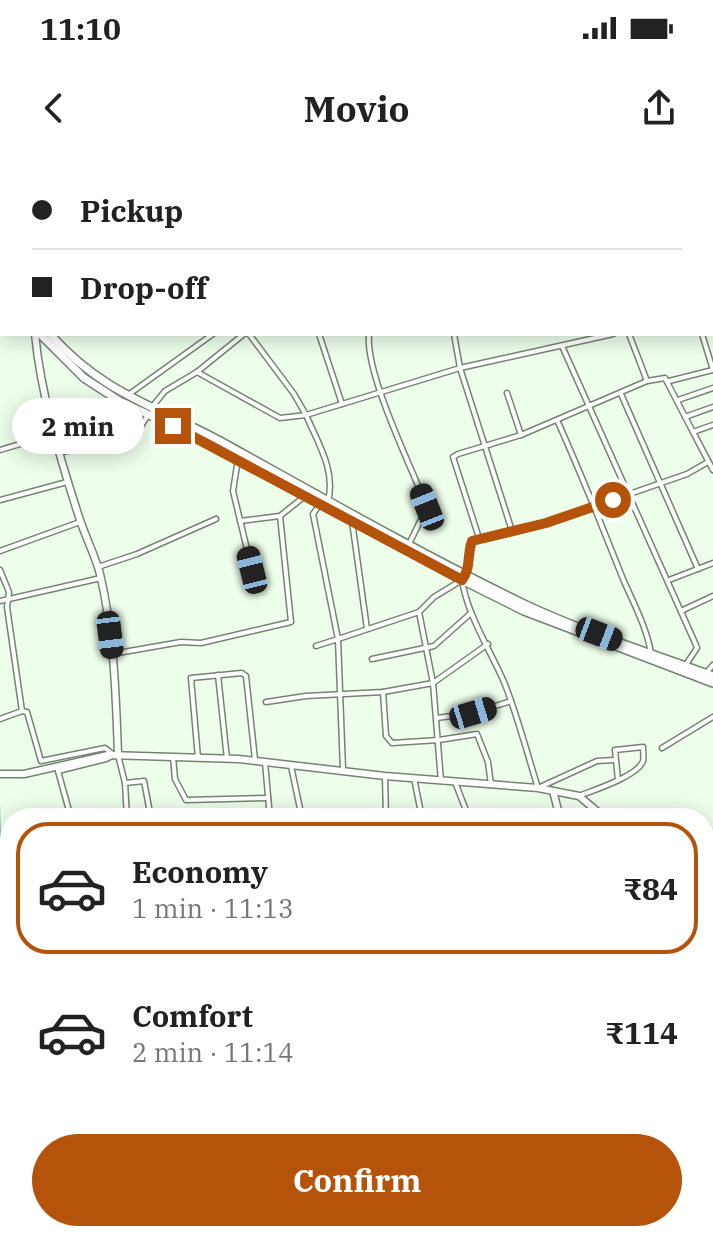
<!DOCTYPE html>
<html lang="en">
<head>
<meta charset="utf-8">
<style>
	:root { --surface:#fff; --page:#f6f6f6; --text:#222; --muted:#767676; --line:#e0e0e0; --accent:#b45309 }
	body { margin:0; font-family:"IBM Plex Serif",serif; background:var(--page); color:var(--text); height:100vh; display:flex; flex-direction:column; font-size:30px; white-space:nowrap }
	* { box-sizing:border-box; margin:0 }
	p { font-size:26px; color:var(--muted) }
	.icon { flex:none; width:44px; height:44px; fill:none; stroke:currentColor; stroke-width:2; stroke-linecap:round; stroke-linejoin:round }
	.map { position:relative; flex:1; overflow:hidden }
	.panel { position:absolute; left:0px; top:648px; width:714px; height:434px; display:flex; flex-direction:column; background:var(--surface); border-radius:32px 32px 0 0; box-shadow:0 4px 20px #0003 }
	.panel>* { flex:none }
	.top-card { position:absolute; left:0px; top:0px; width:714px; height:176px; box-shadow:0 4px 20px #0003; display:grid; align-content:center; height:176px; padding:0 32px; background:var(--surface) }
	.end { position:absolute; width:36px; height:36px; margin:-18px; border:10px solid #b45309; background:#fff; box-shadow:0 0 0 4px #fff }
	.from { border-radius:50% }
	.bubble { position:absolute; height:56px; border-radius:28px; background:var(--surface); box-shadow:0 4px 20px #0003; font-size:26px; font-weight:700; line-height:56px; text-align:center }
	.car { position:absolute; width:24px; height:48px; margin:-24px -12px; border-radius:10px; box-shadow:0 0 6px 2px #0007; background:linear-gradient(#222 24%,#8ab4d8 0 40%,#222 0 76%,#8ab4d8 0 86%,#222 0) }
	.top-card b { display:flex; align-items:center; gap:28px; height:76px; font-size:30px }
	.top-card b+b { border-top:2px solid var(--line) }
	.top-card i { width:20px; height:20px; background:var(--text) }
	ul { padding:14px 0 0; list-style:none }
	li { display:flex; align-items:center; gap:24px; height:132px; margin:0 16px 12px; padding:0 16px; border:4px solid transparent; border-radius:32px }
	li div { flex:1 }
	li b { display:block; font-size:30px }
	li em { font-style:normal; font-weight:700 }
	li.active { border-color:var(--accent) }
	li>.icon { width:72px; height:72px; stroke-width:1.5 }
	.primary-button { display:flex; gap:16px; margin-top:auto; padding:16px 32px }
	.primary-button a { flex:1; height:92px; border-radius:48px; background:var(--accent); color:#fff; font-size:32px; font-weight:700; line-height:92px; text-align:center }
	.status { display:flex; justify-content:space-between; align-items:center; height:56px; padding:0 40px; background:var(--surface); direction:ltr }
	.status svg { height:22px; fill:currentColor }
	header { display:flex; justify-content:space-between; align-items:center; height:104px; padding:0 32px; background:var(--surface); font-size:36px; font-weight:700 }
	.map>svg:first-child { display:block }
	.water { fill:#64b6b4 }
	.lines { fill:none; stroke-linecap:round; stroke-linejoin:round }
	.street-casing { stroke:#738571; stroke-width:7 }
	.secondary-casing { stroke:#738571; stroke-width:9 }
	.primary-casing { stroke:#738571; stroke-width:10 }
	.street { stroke:#fff; stroke-width:4 }
	.secondary { stroke:#fff; stroke-width:6 }
	.primary { stroke:#fff; stroke-width:7 }
	.route { stroke:#b45309; stroke-width:10 }
</style>
</head>
<body>
<div class="status"><b>11:10</b><svg viewBox="0 0 49 12"><path d="M0 12V9h3v3zM5 12V6h3v6zM10 12V3h3v9zM15 12V0h3v12zM26 1h20v11H26zM47 4h2v5h-2z"/></svg></div>
<header><svg class="icon" aria-label="back" viewBox="0 0 24 24"><path d="M15 5l-7 7 7 7"/></svg>Movio<svg class="icon" aria-label="share" viewBox="0 0 24 24"><path d="M12 15V3M7 8l5-5 5 5M5 13v7h14v-7"/></svg></header>
<div class="map">
<svg width="713" height="1081" viewBox="0 0 713 1081">
	<rect width="100%" height="100%" fill="#edfeeb"/>
	<g class="water">
		<polygon points="0,643 2,723 10,750 10,875 0,853"/>
		<polygon points="112,1072 168,1072 176,1081 115,1081"/>
	</g>
	<g class="lines">
		<g class="street-casing">
			<g id="street">
				<polyline points="269,0 269,2"/>
				<polyline points="442,0 442,2"/>
				<polyline points="478,0 478,2"/>
				<polyline points="536,0 536,2"/>
				<polyline points="569,0 569,2"/>
				<polyline points="122,2 127,0"/>
				<polyline points="220,2 225,0"/>
				<polyline points="430,2 436,0"/>
				<polyline points="685,2 693,0"/>
				<polyline points="0,32 2,31"/>
				<polyline points="0,64 2,64"/>
				<polyline points="712,69 713,69"/>
				<polyline points="0,106 2,105"/>
				<polyline points="712,149 713,149"/>
				<polyline points="319,174 342,244"/>
				<path d="M369,174C365,214 411,306 427,347L409,384"/>
				<polyline points="454,174 460,208 512,371"/>
				<polyline points="629,174 647,221"/>
				<polyline points="702,174 713,210"/>
				<polyline points="562,186 696,485 697,488 685,506"/>
				<polyline points="197,212 280,258 306,255 294,234 249,174"/>
				<polyline points="669,221 713,210"/>
				<polyline points="507,233 521,275"/>
				<polyline points="621,234 698,409"/>
				<polyline points="128,235 213,174"/>
				<polyline points="678,240 713,228"/>
				<polyline points="152,247 165,231 197,212 244,174"/>
				<polyline points="685,257 713,247"/>
				<path d="M557,260C581,313 602,366 623,419C634,444 646,466 651,493"/>
				<polyline points="713,265 693,272 713,310"/>
				<polyline points="0,290 54,274"/>
				<polyline points="59,293 130,275 138,271 148,255"/>
				<polyline points="238,299 233,331 252,410"/>
				<polyline points="0,340 67,322"/>
				<path d="M328,341C336,311 318,283 306,255L460,208L613,174"/>
				<path d="M320,344L313,354L338,479L419,452L434,437L462,420C467,454 490,490 504,522C518,557 527,593 538,628L597,601L614,600"/>
				<polyline points="240,361 280,356 305,336"/>
				<polyline points="352,361 367,469"/>
				<polyline points="479,378 453,297 458,294 521,275 647,221 665,218 693,272"/>
				<polyline points="0,391 80,362"/>
				<polyline points="98,407 137,394 216,359"/>
				<polyline points="0,410 9,432 7,447 22,551"/>
				<polyline points="466,415 469,389 472,381 546,363 687,314 708,302"/>
				<polyline points="669,420 713,403"/>
				<polyline points="0,441 101,418"/>
				<polyline points="681,451 713,436"/>
				<polyline points="419,452 433,523 441,621"/>
				<polyline points="316,486 338,479 343,610"/>
				<polyline points="112,494 181,482 201,483 291,462 280,356"/>
				<polyline points="372,499 434,486 471,453"/>
				<polyline points="706,513 713,505"/>
				<polyline points="218,515 227,599"/>
				<polyline points="383,532 386,576 392,583 439,580 477,574 488,602 491,625"/>
				<polyline points="266,542 306,536 383,532 433,523 488,484"/>
				<polyline points="437,558 473,553 511,541"/>
				<polyline points="0,559 22,551 27,552 41,601 105,588 114,595 106,599 58,611 71,658"/>
				<polyline points="662,588 713,557"/>
				<polyline points="118,595 125,623 127,658"/>
				<polyline points="173,597 175,619 186,640 268,638"/>
				<polyline points="198,598 191,518 242,513 246,516 255,600"/>
				<polyline points="265,602 270,658"/>
				<polyline points="291,606 302,658"/>
				<polyline points="385,616 386,658"/>
				<polyline points="414,618 422,658"/>
				<polyline points="455,622 469,658"/>
				<polyline points="125,623 144,621 151,658"/>
				<path d="M579,636C594,630 638,616 643,601C644,598 643,590 643,587L615,590L618,620"/>
				<polyline points="704,715 713,712"/>
				<polyline points="704,751 713,770"/>
				<polyline points="704,780 713,775"/>
				<polyline points="704,901 713,900"/>
				<polyline points="0,912 10,907"/>
				<polyline points="0,962 10,952"/>
				<polyline points="704,971 708,992 713,997"/>
				<polyline points="704,1038 713,1034"/>
				<polyline points="0,1051 9,1046"/>
				<polyline points="58,1072 61,1081"/>
				<polyline points="213,1072 216,1081"/>
				<polyline points="303,1072 307,1081"/>
				<polyline points="405,1072 408,1081"/>
				<polyline points="430,1072 432,1081"/>
				<polyline points="595,1072 601,1081"/>
				<polyline points="671,1072 674,1081"/>
				<polyline points="32,1081 56,1072"/>
				<polyline points="246,1081 263,1072"/>
				<polyline points="428,1081 465,1072"/>
				<path d="M506,1081C514,1075 531,1078 545,1072"/>
				<polyline points="602,1081 618,1072"/>
			</g>
		</g>
		<g class="secondary-casing">
			<g id="secondary">
				<path d="M35,174C41,236 60,298 79,357C85,376 95,395 100,414C114,473 116,535 118,595"/>
				<polyline points="0,614 24,614 108,595 239,599 385,616 538,628 579,636 605,658"/>
				<polyline points="553,631 560,658"/>
				<polyline points="704,741 713,742"/>
				<polyline points="258,1081 273,1072"/>
			</g>
		</g>
		<g class="primary-casing">
			<g id="primary">
				<polyline points="34,2 34,0"/>
				<polyline points="0,149 2,149"/>
				<polyline points="0,156 2,156"/>
				<polyline points="40,174 84,218 121,242 197,277 462,420 524,451 713,523"/>
				<path d="M50,174C103,234 156,246 222,282C323,338 423,395 526,445C586,473 651,493 713,516"/>
			</g>
		</g>
		<use href="#street" class="street"/>
		<use href="#secondary" class="secondary"/>
		<use href="#primary" class="primary"/>
	</g>
	<g class="lines">
		<path class="route" d="M173,266L462,420C471,409 467,394 472,381L546,363L613,340"/>
	</g>
</svg>
<i class="end from" style="left:613px;top:340px"></i>
<i class="end" style="left:173px;top:266px"></i>
<div class="bubble" style="left:12px;top:238px;width:132px">2 min</div>
<i class="car" style="left:427px;top:347px;rotate:338deg"></i>
<i class="car" style="left:252px;top:410px;rotate:346deg"></i>
<i class="car" style="left:599px;top:474px;rotate:111deg"></i>
<i class="car" style="left:110px;top:475px;rotate:173deg"></i>
<i class="car" style="left:473px;top:553px;rotate:73deg"></i>
<div class="top-card">
<b><i class="from"></i>Pickup</b>
<b><i></i>Drop-off</b>
</div>
<section class="panel">
<ul>
<li class="active"><svg class="icon" aria-label="car" viewBox="0 0 24 24"><path d="M5 17H2v-5l4-1 3-4h7l3 4 3 1v5h-3M9 17h6M6 11h13"/><circle cx="7" cy="17" r="2"/><circle cx="17" cy="17" r="2"/></svg><div><b>Economy</b><p>1 min · 11:13</p></div><em>₹84</em></li>
<li><svg class="icon" aria-label="car" viewBox="0 0 24 24"><path d="M5 17H2v-5l4-1 3-4h7l3 4 3 1v5h-3M9 17h6M6 11h13"/><circle cx="7" cy="17" r="2"/><circle cx="17" cy="17" r="2"/></svg><div><b>Comfort</b><p>2 min · 11:14</p></div><em>₹114</em></li>
</ul>
<div class="primary-button"><a>Confirm</a></div>
</section>
</div>
</body>
</html>
